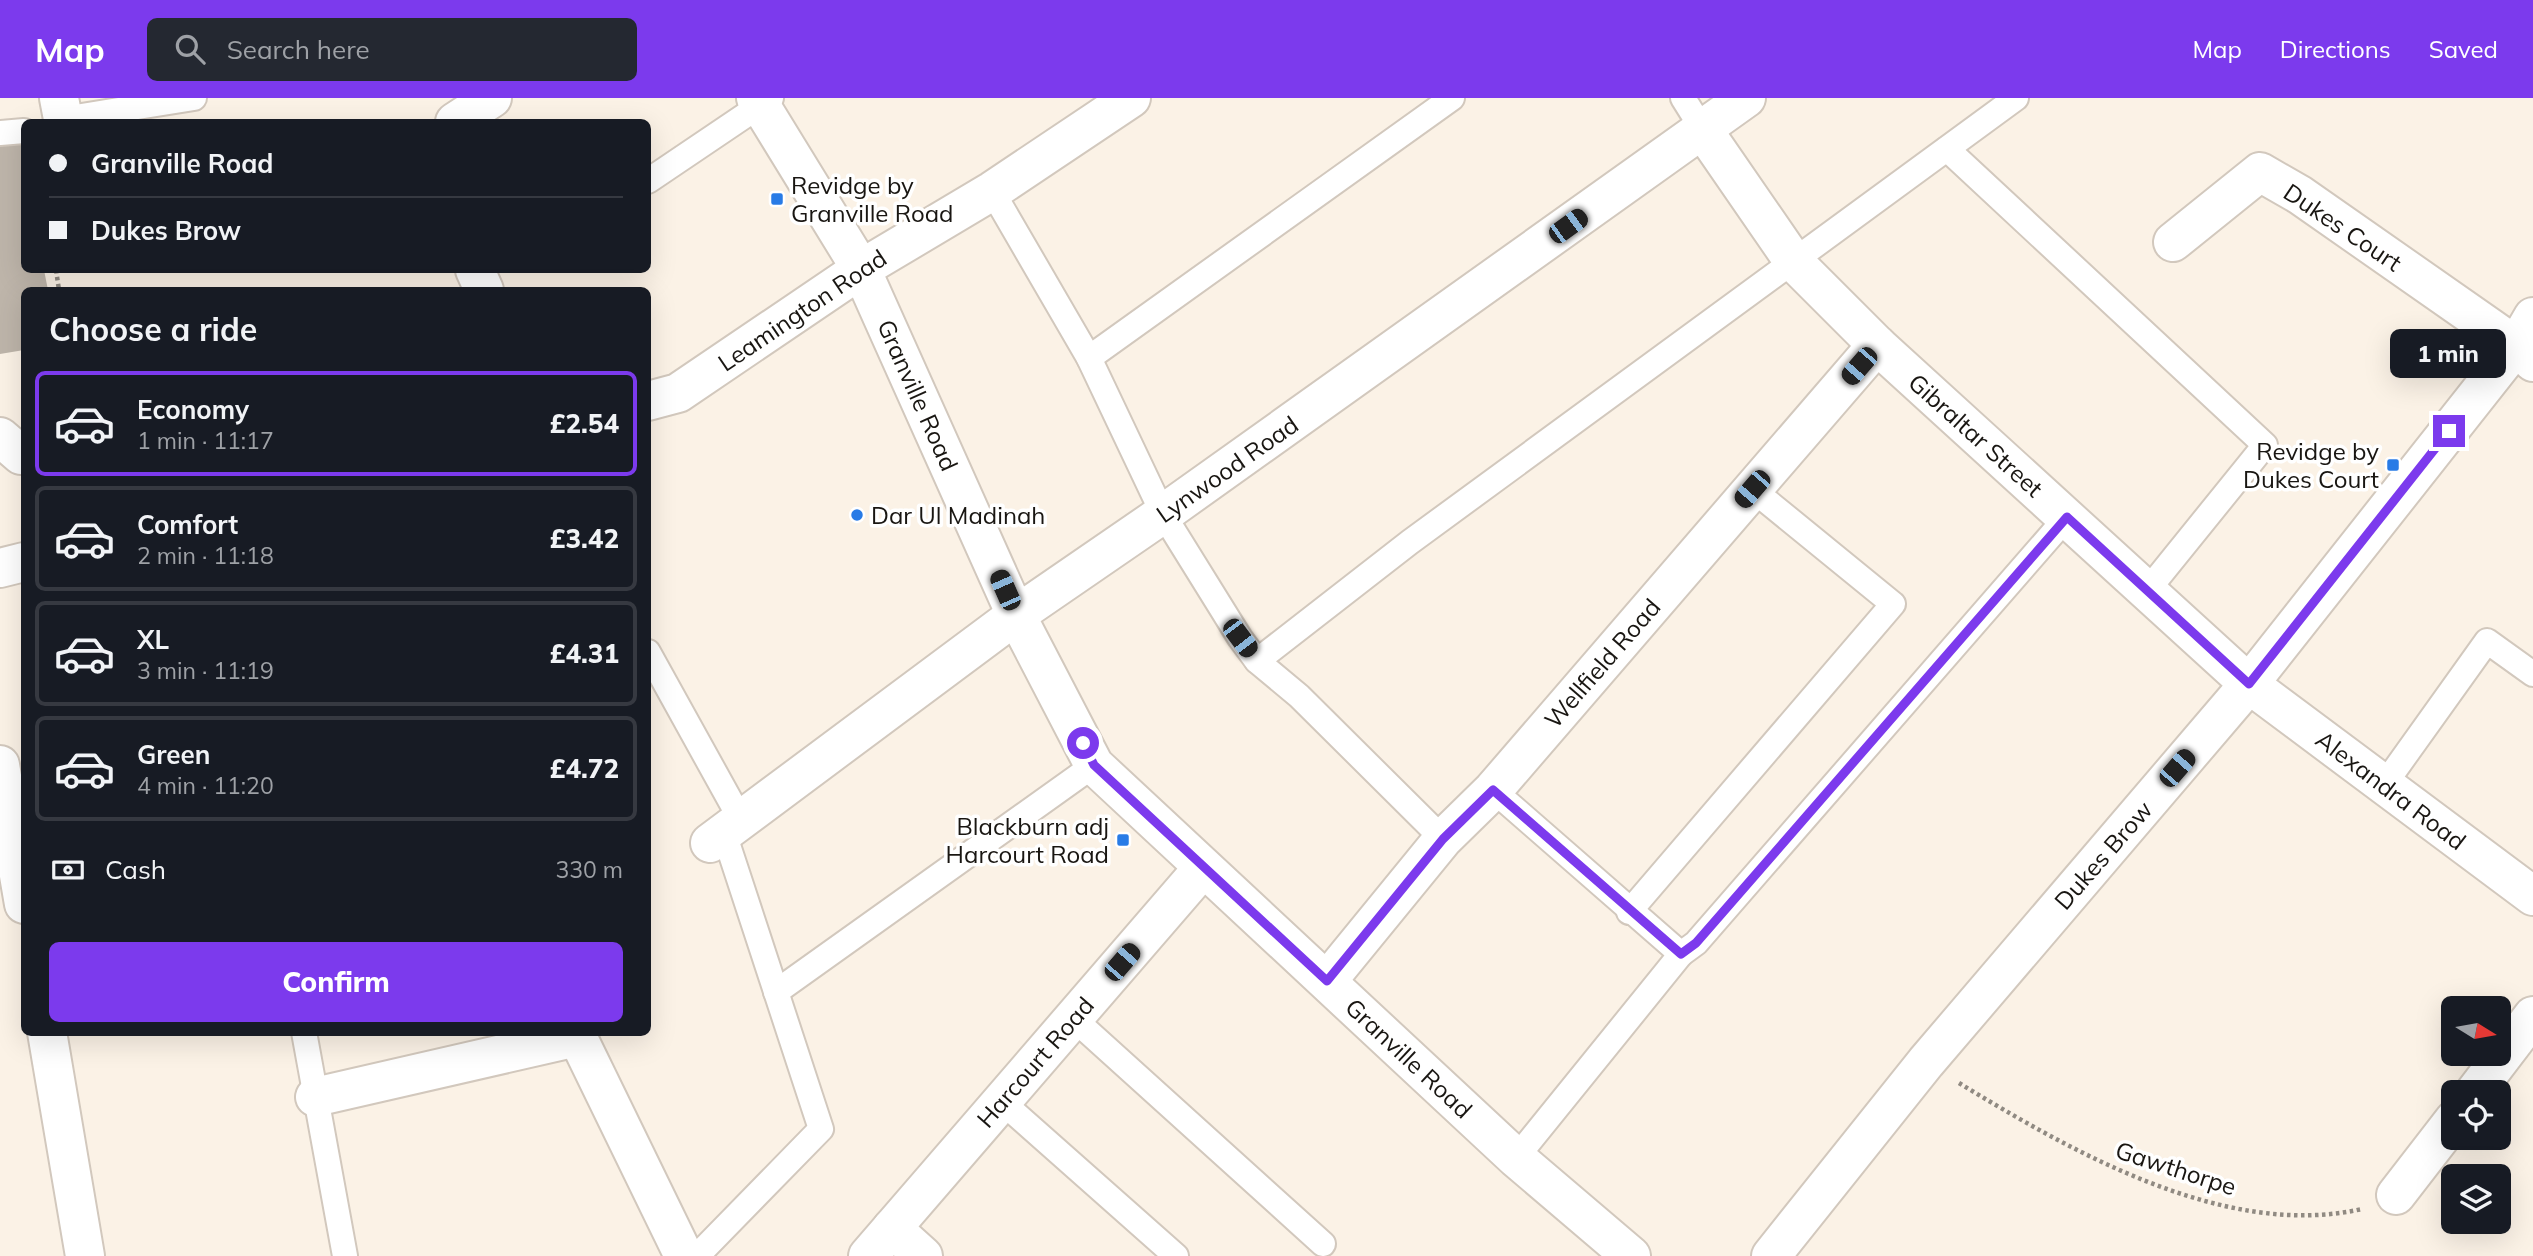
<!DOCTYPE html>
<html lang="en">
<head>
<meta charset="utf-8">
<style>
	:root { --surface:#171b24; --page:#242831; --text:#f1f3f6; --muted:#9ea1a6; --line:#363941; --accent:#7c3aed }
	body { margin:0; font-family:Mulish,sans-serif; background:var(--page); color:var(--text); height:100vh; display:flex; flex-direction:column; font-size:26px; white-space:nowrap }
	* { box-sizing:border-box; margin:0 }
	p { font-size:23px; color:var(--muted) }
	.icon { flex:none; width:38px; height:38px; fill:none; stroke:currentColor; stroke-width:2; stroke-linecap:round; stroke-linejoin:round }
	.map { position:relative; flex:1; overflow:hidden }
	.panel { position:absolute; left:21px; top:189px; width:630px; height:749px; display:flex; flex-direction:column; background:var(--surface); border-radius:10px; box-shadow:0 7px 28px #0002 }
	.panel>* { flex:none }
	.top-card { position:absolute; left:21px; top:21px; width:630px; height:154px; border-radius:10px; box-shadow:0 7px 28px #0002; display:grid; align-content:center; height:154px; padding:0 28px; background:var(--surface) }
	.needle { width:46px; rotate:101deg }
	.buttons { position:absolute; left:2441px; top:898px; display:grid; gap:14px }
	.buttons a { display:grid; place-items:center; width:70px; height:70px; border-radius:10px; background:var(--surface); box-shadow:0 7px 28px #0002; font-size:35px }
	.end { position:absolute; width:32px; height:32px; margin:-16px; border:9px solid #7c3aed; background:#fff; box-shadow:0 0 0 4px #fff }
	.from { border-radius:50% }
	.bubble { position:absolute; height:49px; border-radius:10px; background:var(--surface); box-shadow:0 7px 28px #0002; font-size:23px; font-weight:800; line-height:49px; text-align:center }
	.car { position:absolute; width:21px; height:42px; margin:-21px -10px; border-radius:9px; box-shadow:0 0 5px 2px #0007; background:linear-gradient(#222 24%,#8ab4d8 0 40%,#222 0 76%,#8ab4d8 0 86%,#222 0) }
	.top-card b { display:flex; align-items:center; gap:24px; height:66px; font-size:26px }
	.top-card b+b { border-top:2px solid var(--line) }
	.top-card i { width:18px; height:18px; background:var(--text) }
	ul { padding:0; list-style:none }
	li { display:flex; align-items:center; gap:21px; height:105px; margin:0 14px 10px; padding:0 14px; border:4px solid var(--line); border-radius:10px }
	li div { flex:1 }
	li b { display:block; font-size:26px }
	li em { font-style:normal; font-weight:800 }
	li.on { border-color:var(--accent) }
	li>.icon { width:63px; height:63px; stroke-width:1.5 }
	h2 { padding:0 28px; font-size:32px; line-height:84px }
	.pay { display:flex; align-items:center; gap:18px; height:77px; padding:0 28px; font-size:26px }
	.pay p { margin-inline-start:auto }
	.action { display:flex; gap:14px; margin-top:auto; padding:14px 28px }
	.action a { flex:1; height:80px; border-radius:10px; background:var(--accent); color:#fff; font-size:28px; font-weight:800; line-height:80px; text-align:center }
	header { display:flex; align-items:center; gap:42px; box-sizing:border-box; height:98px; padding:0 35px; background:var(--accent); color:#fff }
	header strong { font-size:33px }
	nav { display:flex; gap:38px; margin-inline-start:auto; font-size:24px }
	.search { width:490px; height:63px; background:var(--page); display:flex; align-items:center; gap:18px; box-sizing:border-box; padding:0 24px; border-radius:10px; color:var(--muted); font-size:26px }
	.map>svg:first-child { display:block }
	.building { fill:#beb5aa }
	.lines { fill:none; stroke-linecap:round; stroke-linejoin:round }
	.lane-casing { stroke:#d2c8bd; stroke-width:28 }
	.street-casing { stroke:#d2c8bd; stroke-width:42 }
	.path { stroke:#908a82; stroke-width:4.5; stroke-dasharray:3.5 3.5; stroke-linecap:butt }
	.lane { stroke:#fff; stroke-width:24 }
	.street { stroke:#fff; stroke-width:38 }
	.route { stroke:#7c3aed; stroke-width:9 }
	.poi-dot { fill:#287be6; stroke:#fff; stroke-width:2.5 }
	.labels { text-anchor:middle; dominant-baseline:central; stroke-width:7; stroke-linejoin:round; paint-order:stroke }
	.poi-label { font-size:24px; fill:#191612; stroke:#fff; text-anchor:start }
	.street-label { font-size:24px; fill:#191612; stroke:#fff }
</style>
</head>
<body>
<header>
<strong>Map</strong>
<div class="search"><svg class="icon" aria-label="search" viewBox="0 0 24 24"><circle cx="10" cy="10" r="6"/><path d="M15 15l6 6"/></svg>Search here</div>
<nav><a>Map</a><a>Directions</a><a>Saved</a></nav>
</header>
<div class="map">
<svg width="2533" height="1158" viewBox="0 0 2533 1158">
	<rect width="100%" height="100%" fill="#fbf2e6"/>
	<polygon class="building" points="24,42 24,172 44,172 48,192 24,192 24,252 0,256 0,46"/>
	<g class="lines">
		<g class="lane-casing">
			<g id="lane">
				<polyline points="1683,0 1703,32"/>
				<polyline points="63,21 194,0"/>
				<polyline points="0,35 24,33"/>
				<polyline points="1947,51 2265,347 2147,493"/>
				<polyline points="648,83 771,0"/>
				<polyline points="992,93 1089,260 1163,416 1240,540 1257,563 1299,598 1443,741"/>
				<polyline points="1089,260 1452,0"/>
				<polyline points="648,554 741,722"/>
				<polyline points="1257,563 1410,444 2016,0"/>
				<polyline points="2384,687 2487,543 2533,576"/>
				<polyline points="1493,692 1681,856 1696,845 2067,419"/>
				<polyline points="1629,814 1893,506 1752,391"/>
				<polyline points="776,894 1094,667"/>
				<polyline points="1073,920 1323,1146"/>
				<polyline points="304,934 345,1158"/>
				<polyline points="1001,1003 1176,1158"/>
				<polyline points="1516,1060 1681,856"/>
				<polyline points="697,1158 821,1031 724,735"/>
			</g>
		</g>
		<g class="street-casing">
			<g id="street">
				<polyline points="59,0 63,21"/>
				<polyline points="756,0 861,171 1016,517 1094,667 1516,1060 1631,1158"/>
				<polyline points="455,24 492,0"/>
				<polyline points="1703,32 1794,164 1877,247 2249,586 2533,798"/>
				<polyline points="2173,144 2260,74 2300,97 2516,248 2533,264"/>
				<polyline points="475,172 484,192"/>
				<polyline points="648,303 678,295 861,171 992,93 1131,0"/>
				<polyline points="0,339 21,357"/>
				<polyline points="0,470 24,464"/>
				<polyline points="0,667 24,806"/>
				<polyline points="710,745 1016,517 1163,416 1746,0"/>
				<polyline points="1327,883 1443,741 1493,692 1877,247"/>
				<polyline points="47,934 85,1158"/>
				<polyline points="575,934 684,1158"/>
				<polyline points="2475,994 2533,918"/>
				<polyline points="315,999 577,939"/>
				<polyline points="2396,1097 2454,1022"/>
				<polyline points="892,1130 923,1158"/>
				<polyline points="868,1158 1203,770"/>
				<polyline points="1771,1158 1926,964 2249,586 2516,248 2533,219"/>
			</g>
		</g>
		<g class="path">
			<polyline points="56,172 59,192"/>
			<path d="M1959,985C2071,1053 2225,1142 2362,1111"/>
		</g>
		<use href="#lane" class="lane"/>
		<use href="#street" class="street"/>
	</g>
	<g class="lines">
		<polyline class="route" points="1083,645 1094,667 1327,883 1443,741 1493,692 1681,856 1696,845 2067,419 2249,586 2449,333"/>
	</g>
	<g class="poi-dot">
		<rect x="770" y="94" width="14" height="14" rx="3.5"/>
		<rect x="2386" y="360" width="14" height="14" rx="3.5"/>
		<circle cx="857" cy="417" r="7"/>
		<rect x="1116" y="735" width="14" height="14" rx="3.5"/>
	</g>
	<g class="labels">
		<g class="poi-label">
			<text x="791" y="87">Revidge by<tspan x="791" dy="28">Granville Road</tspan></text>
			<text x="2379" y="353" text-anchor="end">Revidge by<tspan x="2379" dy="28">Dukes Court</tspan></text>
			<text x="871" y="417">Dar Ul Madinah</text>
			<text x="1109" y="728" text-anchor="end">Blackburn adj<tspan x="1109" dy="28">Harcourt Road</tspan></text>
		</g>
		<g class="street-label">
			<text transform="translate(2343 129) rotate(34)">Dukes Court</text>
			<text transform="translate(802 212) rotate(-34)">Leamington Road</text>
			<text transform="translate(918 297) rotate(66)">Granville Road</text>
			<text transform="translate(1976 337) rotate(42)">Gibraltar Street</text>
			<text transform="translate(1227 371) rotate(-35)">Lynwood Road</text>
			<text transform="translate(1602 565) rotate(-49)">Wellfield Road</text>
			<text transform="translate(2391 692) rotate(37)">Alexandra Road</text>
			<text transform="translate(2103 757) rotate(-49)">Dukes Brow</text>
			<text transform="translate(1409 960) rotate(43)">Granville Road</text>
			<text transform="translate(1035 964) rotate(-49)">Harcourt Road</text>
			<text transform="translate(2176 1070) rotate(18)">Gawthorpe</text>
		</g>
	</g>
</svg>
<div class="buttons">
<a><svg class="needle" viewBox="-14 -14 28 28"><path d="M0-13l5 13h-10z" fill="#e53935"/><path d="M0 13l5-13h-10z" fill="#9ea1a6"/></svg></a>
<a><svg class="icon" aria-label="locate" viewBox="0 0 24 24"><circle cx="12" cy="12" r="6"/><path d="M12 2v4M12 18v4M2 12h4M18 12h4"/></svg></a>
<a><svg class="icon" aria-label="layers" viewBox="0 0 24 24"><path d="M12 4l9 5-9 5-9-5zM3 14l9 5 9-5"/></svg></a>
</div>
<i class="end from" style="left:1083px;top:645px"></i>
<i class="end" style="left:2449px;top:333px"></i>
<div class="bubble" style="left:2390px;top:231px;width:116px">1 min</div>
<i class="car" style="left:1568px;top:128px;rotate:54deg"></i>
<i class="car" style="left:1859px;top:268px;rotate:221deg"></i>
<i class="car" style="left:1752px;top:391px;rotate:221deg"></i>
<i class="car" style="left:1005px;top:492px;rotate:336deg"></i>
<i class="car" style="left:1240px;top:540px;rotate:143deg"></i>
<i class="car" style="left:2177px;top:670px;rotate:41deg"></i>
<i class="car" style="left:1122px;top:864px;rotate:41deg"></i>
<div class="top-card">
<b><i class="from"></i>Granville Road</b>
<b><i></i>Dukes Brow</b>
</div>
<section class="panel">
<h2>Choose a ride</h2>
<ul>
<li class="on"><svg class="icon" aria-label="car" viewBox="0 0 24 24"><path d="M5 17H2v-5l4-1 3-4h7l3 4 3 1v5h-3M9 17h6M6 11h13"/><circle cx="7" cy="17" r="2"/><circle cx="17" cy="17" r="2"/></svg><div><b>Economy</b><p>1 min · 11:17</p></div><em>£2.54</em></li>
<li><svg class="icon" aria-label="car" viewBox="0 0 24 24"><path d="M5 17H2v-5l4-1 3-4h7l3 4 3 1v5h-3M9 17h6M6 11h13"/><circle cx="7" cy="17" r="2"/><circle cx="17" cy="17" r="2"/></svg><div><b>Comfort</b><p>2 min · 11:18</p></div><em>£3.42</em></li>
<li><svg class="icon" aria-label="car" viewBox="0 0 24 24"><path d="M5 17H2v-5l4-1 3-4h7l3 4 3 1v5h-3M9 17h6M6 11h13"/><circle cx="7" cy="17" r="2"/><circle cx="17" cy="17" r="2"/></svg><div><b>XL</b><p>3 min · 11:19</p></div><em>£4.31</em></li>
<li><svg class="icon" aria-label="car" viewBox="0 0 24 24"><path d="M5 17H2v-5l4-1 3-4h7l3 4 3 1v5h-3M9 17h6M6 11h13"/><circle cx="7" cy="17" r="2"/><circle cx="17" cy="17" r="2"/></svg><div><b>Green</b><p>4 min · 11:20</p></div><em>£4.72</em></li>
</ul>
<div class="pay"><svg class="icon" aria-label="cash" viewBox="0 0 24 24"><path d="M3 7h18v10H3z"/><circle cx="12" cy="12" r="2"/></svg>Cash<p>330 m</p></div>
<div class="action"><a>Confirm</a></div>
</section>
</div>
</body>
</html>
